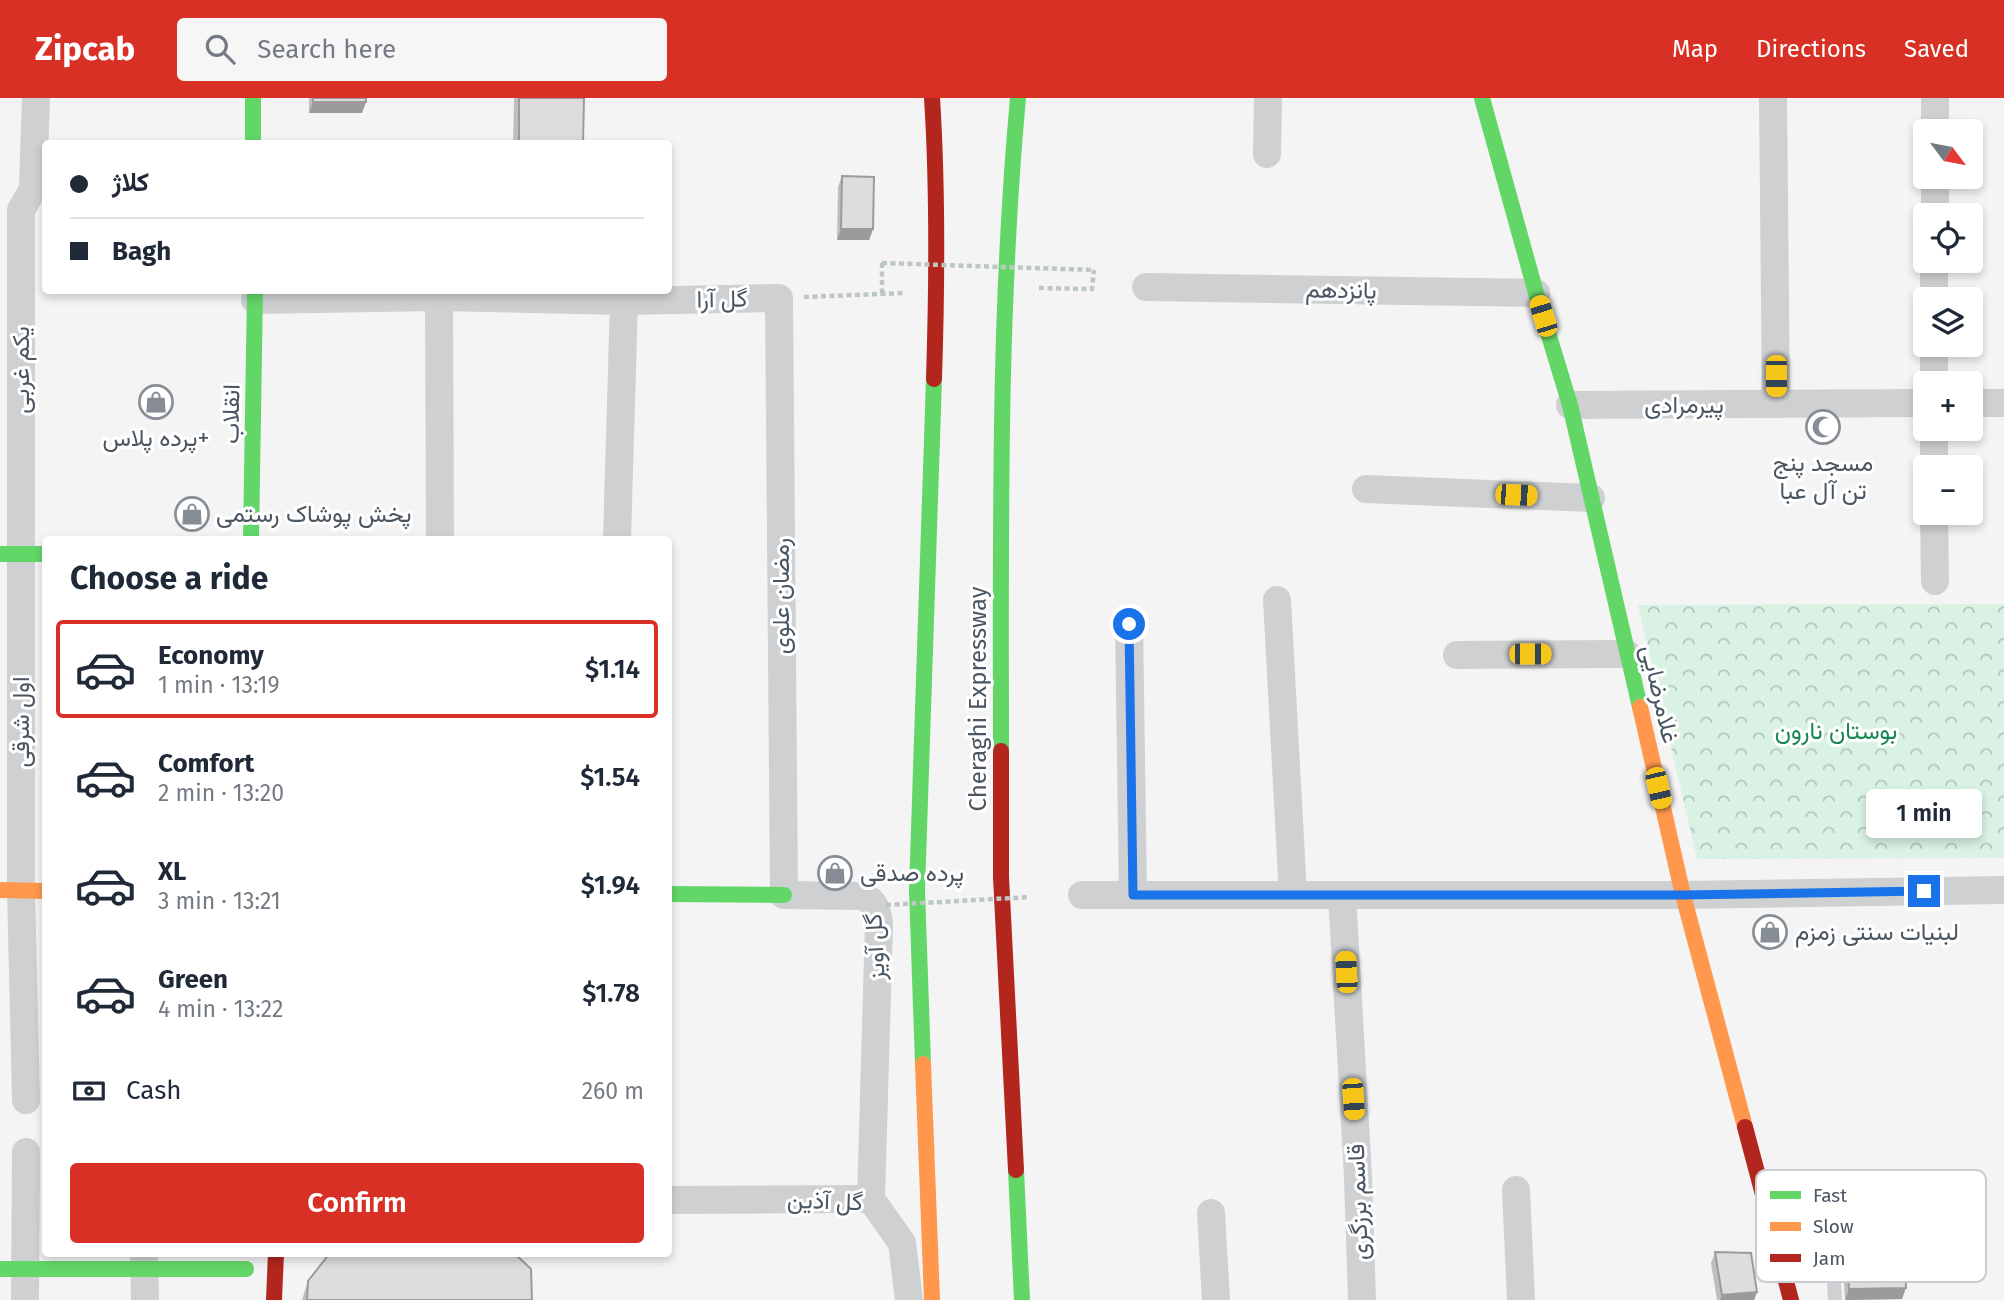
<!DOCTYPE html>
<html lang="en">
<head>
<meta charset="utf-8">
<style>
	:root { --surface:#fff; --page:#f6f6f7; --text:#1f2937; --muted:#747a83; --line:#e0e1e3; --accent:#d93025 }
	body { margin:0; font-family:"Fira Sans",Vazirmatn,sans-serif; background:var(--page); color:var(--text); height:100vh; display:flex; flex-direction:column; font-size:26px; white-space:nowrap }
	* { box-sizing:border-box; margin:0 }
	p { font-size:23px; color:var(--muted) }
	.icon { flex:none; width:38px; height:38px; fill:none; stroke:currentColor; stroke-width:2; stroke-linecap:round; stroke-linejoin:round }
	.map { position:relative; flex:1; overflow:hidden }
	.panel { position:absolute; left:42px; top:438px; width:630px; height:721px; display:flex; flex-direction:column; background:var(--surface); border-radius:7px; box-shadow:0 4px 10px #0003 }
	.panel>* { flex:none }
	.guide { position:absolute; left:42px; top:42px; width:630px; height:154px; border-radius:7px; box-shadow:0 4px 10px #0003; display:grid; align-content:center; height:154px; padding:0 28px; background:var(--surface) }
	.needle { width:46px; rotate:122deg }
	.controls { position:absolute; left:1913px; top:21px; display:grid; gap:14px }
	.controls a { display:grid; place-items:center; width:70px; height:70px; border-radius:7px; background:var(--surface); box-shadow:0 4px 10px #0003; font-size:35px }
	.end { position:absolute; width:32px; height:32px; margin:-16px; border:9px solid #1a73e8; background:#fff; box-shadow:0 0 0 4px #fff }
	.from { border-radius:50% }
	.bubble { position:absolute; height:49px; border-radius:7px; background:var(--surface); box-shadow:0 4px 10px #0003; font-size:23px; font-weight:600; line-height:49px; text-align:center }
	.car { position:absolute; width:21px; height:42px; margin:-21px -10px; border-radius:9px; box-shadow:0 0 5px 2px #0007; background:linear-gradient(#f5c518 24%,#345 0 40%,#f5c518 0 76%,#345 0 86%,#f5c518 0) }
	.guide b { display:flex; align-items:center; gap:24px; height:66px; font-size:26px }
	.guide b+b { border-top:2px solid var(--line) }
	.guide i { width:18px; height:18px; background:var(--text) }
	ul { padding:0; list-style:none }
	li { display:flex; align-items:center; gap:21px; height:98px; margin:0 14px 10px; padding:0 14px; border:4px solid transparent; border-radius:7px }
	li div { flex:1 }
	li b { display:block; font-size:26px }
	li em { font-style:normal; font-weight:600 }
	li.current { border-color:var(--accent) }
	li>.icon { width:63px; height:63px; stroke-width:1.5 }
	h2 { padding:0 28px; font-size:32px; line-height:84px }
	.pay { display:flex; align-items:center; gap:18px; height:77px; padding:0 28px; font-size:26px }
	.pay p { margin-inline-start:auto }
	.primary-button { display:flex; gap:14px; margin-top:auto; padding:14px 28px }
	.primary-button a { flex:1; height:80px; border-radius:7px; background:var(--accent); color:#fff; font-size:28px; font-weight:600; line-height:80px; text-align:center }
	header { display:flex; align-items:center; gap:42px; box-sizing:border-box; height:98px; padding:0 35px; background:var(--accent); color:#fff }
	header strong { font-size:33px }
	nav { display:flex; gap:38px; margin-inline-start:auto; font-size:24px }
	.search { width:490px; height:63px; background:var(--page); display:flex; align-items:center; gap:18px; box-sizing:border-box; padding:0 24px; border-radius:7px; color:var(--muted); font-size:26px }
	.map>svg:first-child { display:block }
	.park { fill:url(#park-crowns) }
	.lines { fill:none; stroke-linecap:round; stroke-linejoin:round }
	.path { stroke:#bcc7c4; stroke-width:4.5; stroke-dasharray:5 3.5; stroke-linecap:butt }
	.lane { stroke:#ced0d2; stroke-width:14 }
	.street { stroke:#ced0d2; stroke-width:28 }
	.fast { stroke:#63d668; stroke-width:16 }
	.slow { stroke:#ff974d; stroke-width:16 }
	.jam { stroke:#b3261e; stroke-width:16 }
	.path-bridge { stroke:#bcc7c4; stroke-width:4.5; stroke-dasharray:5 3.5; stroke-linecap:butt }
	.wall { fill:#bebebf }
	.shaded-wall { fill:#9b9b9b }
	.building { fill:#ddddde; stroke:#9b9b9b; stroke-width:2 }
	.route { stroke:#1a73e8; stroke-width:9 }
	.labels { text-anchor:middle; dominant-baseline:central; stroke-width:6; stroke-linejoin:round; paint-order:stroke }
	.street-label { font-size:24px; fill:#4a5661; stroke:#fff }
	.poi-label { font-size:24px; fill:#4a5661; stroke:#fff; text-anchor:start }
	.park-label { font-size:24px; fill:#17864f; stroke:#fff }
	.key { fill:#fff; stroke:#c9ccd0; stroke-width:2 }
	.key-label { font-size:19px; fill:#4a5661 }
</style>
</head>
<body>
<header>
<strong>Zipcab</strong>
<div class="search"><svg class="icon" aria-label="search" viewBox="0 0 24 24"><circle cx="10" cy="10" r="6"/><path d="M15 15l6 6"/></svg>Search here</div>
<nav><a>Map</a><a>Directions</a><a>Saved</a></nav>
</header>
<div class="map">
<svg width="2004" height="1202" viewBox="0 0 2004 1202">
	<defs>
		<pattern id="park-crowns" width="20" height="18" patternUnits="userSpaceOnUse" patternTransform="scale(1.75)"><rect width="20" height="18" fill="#d9f2e3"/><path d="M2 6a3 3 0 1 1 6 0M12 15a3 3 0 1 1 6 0" fill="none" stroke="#b2c7bb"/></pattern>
	</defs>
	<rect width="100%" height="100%" fill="#f4f4f4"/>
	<polygon class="park" points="2004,506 2004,760 1697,761 1638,507"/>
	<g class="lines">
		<g class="path">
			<polyline points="882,165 882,196"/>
			<polyline points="1039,190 1092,191 1094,172"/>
			<polyline points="804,199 904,195"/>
		</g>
		<polyline class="lane" points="1777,1144 1832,1147 1835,1202"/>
		<g class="street">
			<polyline points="1773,0 1776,306"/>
			<polyline points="1935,33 1935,0"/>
			<polyline points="1267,56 1268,0"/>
			<polyline points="1935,117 1935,79"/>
			<polyline points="1146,189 1536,195"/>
			<polyline points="439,199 440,441"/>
			<polyline points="1934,201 1934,163"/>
			<path d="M255,202L439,199L624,203L779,200L784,797L863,798C875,803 877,812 879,825L871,1101"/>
			<polyline points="1934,285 1934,247"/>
			<polyline points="1970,305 2004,305"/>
			<polyline points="1570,307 1925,305"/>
			<polyline points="1934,331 1934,369"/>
			<polyline points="1366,391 1591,400"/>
			<polyline points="1934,415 1935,483"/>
			<polyline points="617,441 624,203"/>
			<polyline points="1277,502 1293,797"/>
			<polyline points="1129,525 1133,797"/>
			<polyline points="1457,557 1627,556"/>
			<polyline points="1082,797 1683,797 2004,792"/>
			<polyline points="1342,797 1358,1078 1362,1202"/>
			<polyline points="26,1002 21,792 21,112 33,91 36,0"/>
			<polyline points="1516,1092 1521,1202"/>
			<polyline points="871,1101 902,1145 909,1202"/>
			<polyline points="668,1102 871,1101"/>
			<polyline points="1211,1115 1216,1202"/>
			<polyline points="144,1155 145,1202"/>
			<polyline points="25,1202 26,1054"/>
		</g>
		<g class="fast">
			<polyline points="253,0 253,46"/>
			<polyline points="1482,0 1536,195 1570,307 1640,609"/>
			<polyline points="251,441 255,192"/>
			<polyline points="0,456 46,456"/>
			<path d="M1001,653C1001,435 998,217 1018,0"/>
			<polyline points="668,796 784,797"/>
			<polyline points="923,966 917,792 934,281"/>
			<polyline points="1016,1072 1022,1202"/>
			<polyline points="0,1171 246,1171"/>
		</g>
		<g class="slow">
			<polyline points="1640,609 1683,797 1745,1029"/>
			<polyline points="0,792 46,793"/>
			<polyline points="923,966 932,1202"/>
		</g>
		<g class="jam">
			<path d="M932,0C938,94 937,187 934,281"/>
			<polyline points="1001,653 1001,779 1016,1072"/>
			<polyline points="1745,1029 1791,1202"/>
			<polyline points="274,1202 276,1155"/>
		</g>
		<g class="path-bridge">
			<polyline points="882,165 1094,172"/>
			<polyline points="886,807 1030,799"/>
		</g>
	</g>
	<g class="wall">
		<polygon points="309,0 366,0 362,15 309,15"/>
		<polygon points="514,0 584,0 583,46 513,46"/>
		<polygon points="842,78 873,131 869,142 837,142 838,89"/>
		<polygon points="1846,1142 1902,1201 1845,1202 1842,1153"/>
		<polygon points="1715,1154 1757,1194 1754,1202 1717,1202 1711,1165"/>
		<polygon points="308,1183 532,1202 302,1202"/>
	</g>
	<g class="shaded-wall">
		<polygon points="313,4 366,4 362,15 309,15"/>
		<polygon points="841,131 873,131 869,142 837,142"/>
		<polygon points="1906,1190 1902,1201 1845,1202 1849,1191"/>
		<polygon points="1757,1194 1754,1202 1720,1202 1722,1197"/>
	</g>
	<g class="building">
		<rect x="313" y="0" width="53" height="4"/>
		<polygon points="519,0 584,0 583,46 519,46"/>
		<polygon points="842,78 874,79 873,131 841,131"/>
		<polygon points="1904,1140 1906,1190 1849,1191 1846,1142"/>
		<polygon points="1715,1154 1751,1155 1757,1194 1722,1197"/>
		<polygon points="330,1155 514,1155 531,1171 532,1202 307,1202 308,1183"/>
	</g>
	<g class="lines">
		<polyline class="route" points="1129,526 1133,797 1683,797 1924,793"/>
	</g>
	<defs>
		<g id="shop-ring" transform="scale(1.75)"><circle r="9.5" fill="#fff" stroke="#868d94" stroke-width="1.5"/><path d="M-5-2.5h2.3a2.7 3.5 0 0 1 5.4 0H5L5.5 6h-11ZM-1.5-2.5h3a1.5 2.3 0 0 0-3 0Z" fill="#868d94"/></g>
		<g id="mosque-ring" transform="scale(1.75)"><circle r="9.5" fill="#fff" stroke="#868d94" stroke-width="1.5"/><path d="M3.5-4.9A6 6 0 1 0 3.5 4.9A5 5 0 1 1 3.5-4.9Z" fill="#868d94"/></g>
	</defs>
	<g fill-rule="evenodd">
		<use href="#shop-ring" x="156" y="304"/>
		<use href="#mosque-ring" x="1823" y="329"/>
		<use href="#shop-ring" x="192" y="416"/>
		<use href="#shop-ring" x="835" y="775"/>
		<use href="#shop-ring" x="1770" y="834"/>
	</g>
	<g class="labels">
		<g class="street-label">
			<text transform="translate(1341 192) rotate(1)">پانزدهم</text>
			<text transform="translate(722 201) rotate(-1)">گل آرا</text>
			<text transform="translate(21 272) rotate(-90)">یکم غربی</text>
			<text x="1684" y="307">پیرمرادی</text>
			<text transform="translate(231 316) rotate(-89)">انقلاب</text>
			<text transform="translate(781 498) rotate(-90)">رمضان علوی</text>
			<text transform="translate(1660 596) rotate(77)">غلامرضایی</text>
			<text transform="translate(978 601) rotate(-90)">Cheraghi Expressway</text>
			<text transform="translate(21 624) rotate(-90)">اول شرقی</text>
			<text transform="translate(875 849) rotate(-93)">گل آویز</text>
			<text transform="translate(825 1103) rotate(2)">گل آذین</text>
			<text transform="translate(1358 1104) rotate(-92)">قاسم برزگری</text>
		</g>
		<g class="poi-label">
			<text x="156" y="340" text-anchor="middle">پرده پلاس+</text>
			<text x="1823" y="365" text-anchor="middle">مسجد پنج<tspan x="1823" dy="28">تن آل عبا</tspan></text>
			<text x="216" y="416">پخش پوشاک رستمی</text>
			<text x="860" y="775">پرده صدقی</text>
			<text x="1795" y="834">لبنیات سنتی زمزم</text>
		</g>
		<g class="park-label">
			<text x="1836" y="633">بوستان نارون</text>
		</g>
	</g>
	<rect x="1756" y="1072" width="230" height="112" rx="10" class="key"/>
	<rect x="1770" y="1093" width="31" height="8" fill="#63d668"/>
	<rect x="1770" y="1124" width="31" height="9" fill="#ff974d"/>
	<rect x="1770" y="1156" width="31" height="8" fill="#b3261e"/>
	<g class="key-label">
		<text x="1813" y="1104">Fast</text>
		<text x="1813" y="1135">Slow</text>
		<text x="1813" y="1167">Jam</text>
	</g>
</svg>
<div class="controls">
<a><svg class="needle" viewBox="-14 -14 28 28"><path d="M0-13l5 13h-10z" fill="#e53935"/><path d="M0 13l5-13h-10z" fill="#747a83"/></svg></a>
<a><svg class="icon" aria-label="locate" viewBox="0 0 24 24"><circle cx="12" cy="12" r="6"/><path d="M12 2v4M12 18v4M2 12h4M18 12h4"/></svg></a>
<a><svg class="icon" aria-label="layers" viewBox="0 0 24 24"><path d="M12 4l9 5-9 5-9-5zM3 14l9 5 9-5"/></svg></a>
<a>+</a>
<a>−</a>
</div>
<i class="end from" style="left:1129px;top:526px"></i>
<i class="end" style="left:1924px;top:793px"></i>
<div class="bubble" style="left:1866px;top:691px;width:116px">1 min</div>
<i class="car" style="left:1543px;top:218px;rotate:343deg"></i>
<i class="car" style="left:1776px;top:278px;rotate:180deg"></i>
<i class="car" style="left:1516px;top:397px;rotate:92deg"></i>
<i class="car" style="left:1530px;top:556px;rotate:90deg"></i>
<i class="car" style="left:1658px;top:690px;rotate:167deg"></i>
<i class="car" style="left:1346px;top:874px;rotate:357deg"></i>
<i class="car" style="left:1353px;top:1001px;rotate:176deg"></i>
<div class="guide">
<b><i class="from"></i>کلاژ</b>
<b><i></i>Bagh</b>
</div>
<section class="panel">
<h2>Choose a ride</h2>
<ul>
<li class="current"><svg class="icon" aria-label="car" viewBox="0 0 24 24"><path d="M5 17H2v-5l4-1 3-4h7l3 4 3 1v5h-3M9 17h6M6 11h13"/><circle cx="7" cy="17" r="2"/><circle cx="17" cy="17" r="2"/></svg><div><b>Economy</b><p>1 min · 13:19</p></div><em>$1.14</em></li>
<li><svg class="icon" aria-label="car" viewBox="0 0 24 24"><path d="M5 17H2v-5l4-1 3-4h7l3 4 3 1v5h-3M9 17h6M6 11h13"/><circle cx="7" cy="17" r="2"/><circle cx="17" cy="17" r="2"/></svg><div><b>Comfort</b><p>2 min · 13:20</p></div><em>$1.54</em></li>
<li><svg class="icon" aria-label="car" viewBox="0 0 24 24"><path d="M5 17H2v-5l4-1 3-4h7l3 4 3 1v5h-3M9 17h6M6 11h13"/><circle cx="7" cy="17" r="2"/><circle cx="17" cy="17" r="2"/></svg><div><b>XL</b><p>3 min · 13:21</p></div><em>$1.94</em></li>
<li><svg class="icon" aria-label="car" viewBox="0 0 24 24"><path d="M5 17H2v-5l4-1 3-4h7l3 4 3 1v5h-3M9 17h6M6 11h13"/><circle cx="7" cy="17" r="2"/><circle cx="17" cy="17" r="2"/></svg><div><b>Green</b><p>4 min · 13:22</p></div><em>$1.78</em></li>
</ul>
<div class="pay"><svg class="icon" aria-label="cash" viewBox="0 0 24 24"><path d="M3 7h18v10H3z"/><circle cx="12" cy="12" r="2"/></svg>Cash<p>260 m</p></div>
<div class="primary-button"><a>Confirm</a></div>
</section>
</div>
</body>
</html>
